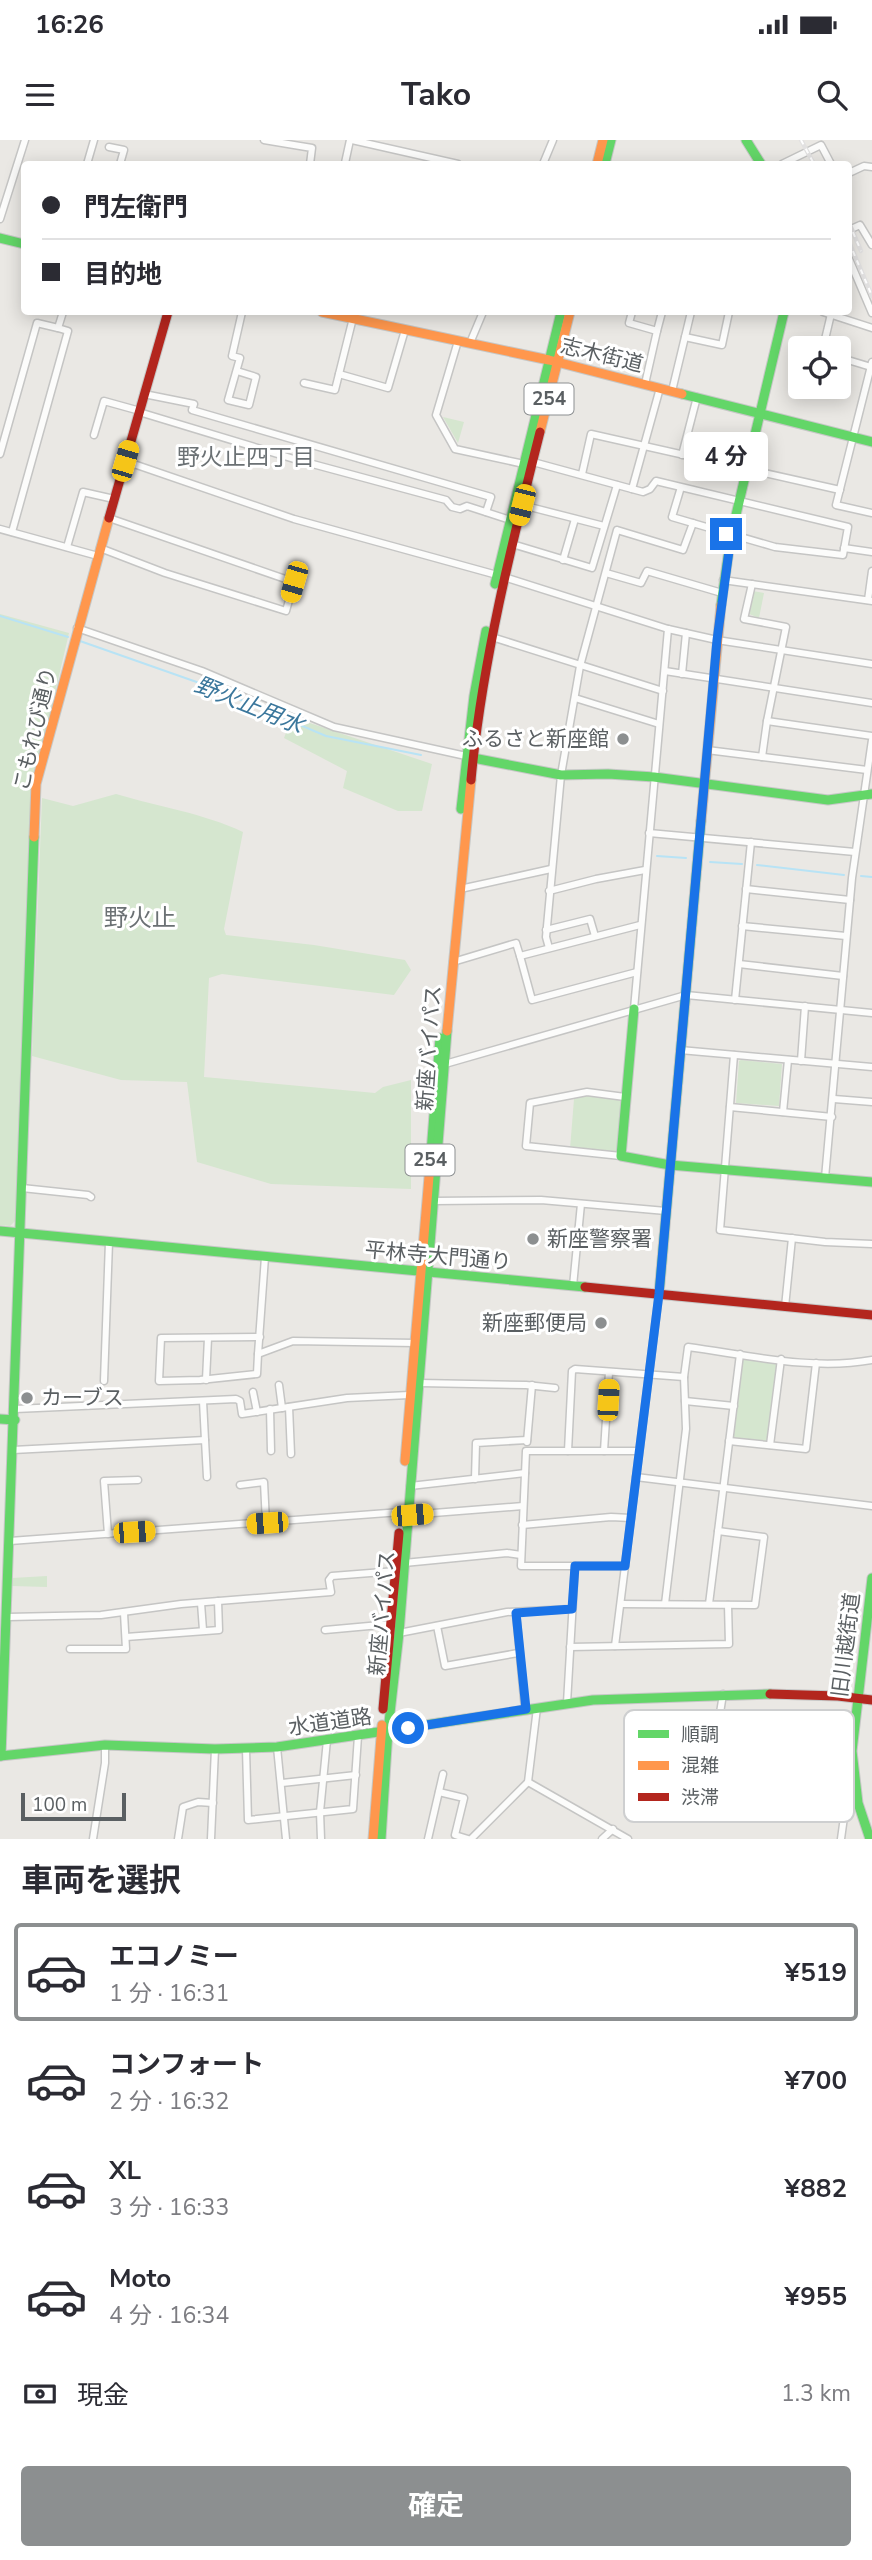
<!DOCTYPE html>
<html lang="ja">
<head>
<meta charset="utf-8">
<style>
	:root { --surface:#fff; --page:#f2f2f3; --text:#2b2b33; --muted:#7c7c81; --line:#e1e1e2; --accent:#8c8f90 }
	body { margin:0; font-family:"Nunito Sans","Noto Sans JP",sans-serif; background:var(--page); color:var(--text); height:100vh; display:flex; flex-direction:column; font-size:26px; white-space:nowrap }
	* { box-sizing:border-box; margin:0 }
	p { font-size:23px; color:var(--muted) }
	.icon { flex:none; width:38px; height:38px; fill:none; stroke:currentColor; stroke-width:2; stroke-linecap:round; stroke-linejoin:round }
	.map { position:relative; height:1699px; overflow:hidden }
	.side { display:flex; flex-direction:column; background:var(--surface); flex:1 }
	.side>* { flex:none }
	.hud { position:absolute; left:21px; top:21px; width:831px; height:154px; border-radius:7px; box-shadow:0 4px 18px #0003; display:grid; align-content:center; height:154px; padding:0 21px; background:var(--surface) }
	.fabs { position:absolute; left:788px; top:196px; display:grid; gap:14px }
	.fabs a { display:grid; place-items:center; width:63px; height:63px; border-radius:7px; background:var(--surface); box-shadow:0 4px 18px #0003; font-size:35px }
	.scale { position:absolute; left:21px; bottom:18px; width:105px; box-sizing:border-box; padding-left:7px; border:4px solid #5a5f62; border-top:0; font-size:19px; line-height:24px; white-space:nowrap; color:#5a5f62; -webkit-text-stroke:5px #fff; paint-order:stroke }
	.end { position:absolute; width:32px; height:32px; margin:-16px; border:9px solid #1a73e8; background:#fff; box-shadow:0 0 0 4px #fff }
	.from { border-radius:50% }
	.bubble { position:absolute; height:49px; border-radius:7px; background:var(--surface); box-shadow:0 4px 18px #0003; font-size:23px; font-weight:700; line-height:49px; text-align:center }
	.car { position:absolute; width:21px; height:42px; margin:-21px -10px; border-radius:9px; box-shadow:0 0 5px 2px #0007; background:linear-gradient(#f5c518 24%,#345 0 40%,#f5c518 0 76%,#345 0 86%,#f5c518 0) }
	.hud b { display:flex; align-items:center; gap:24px; height:66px; font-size:26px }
	.hud b+b { border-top:2px solid var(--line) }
	.hud i { width:18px; height:18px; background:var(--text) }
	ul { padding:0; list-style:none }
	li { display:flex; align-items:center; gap:21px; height:98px; margin:0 14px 10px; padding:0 7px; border:4px solid transparent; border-radius:7px }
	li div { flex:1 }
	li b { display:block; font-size:26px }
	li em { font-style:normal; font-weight:700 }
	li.active { border-color:var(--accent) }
	li>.icon { width:63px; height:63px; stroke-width:1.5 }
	h2 { padding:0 21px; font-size:32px; line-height:84px }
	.pay { display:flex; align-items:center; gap:18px; height:77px; padding:0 21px; font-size:26px }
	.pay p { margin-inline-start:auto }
	.cta { display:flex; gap:14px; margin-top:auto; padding:14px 21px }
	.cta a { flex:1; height:80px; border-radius:7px; background:var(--accent); color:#fff; font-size:28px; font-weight:700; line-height:80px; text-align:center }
	.status { display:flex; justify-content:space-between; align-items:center; height:49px; padding:0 35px; background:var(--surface); direction:ltr }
	.status svg { height:19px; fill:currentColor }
	header { display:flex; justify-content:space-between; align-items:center; height:91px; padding:0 21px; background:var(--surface); font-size:32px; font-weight:700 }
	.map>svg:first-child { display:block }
	.green { fill:#d5e6cf }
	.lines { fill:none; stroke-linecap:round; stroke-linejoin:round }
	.stream { stroke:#b8e3f5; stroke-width:2 }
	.street-casing { stroke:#c5c5c4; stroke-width:9 }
	.fast-casing { stroke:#c6c7c6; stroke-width:11 }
	.slow-casing { stroke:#c6c7c6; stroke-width:11 }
	.jam-casing { stroke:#c6c7c6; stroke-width:11 }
	.street { stroke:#fcfcfb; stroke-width:6 }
	.fast { stroke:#63d668; stroke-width:9 }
	.slow { stroke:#ff974d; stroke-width:9 }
	.jam { stroke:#b3261e; stroke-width:9 }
	.rail-casing { stroke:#e2e1e1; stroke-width:4.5 }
	.rail { stroke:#fff; stroke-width:2; stroke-dasharray:5; stroke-linecap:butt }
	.route { stroke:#1a73e8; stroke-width:9 }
	.poi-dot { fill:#8c8f90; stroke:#fff; stroke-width:2.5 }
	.labels { text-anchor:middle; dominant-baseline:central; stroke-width:6; stroke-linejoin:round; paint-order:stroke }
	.shield { fill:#fff; stroke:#8c8f91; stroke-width:2 }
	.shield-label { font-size:19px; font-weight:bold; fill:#5a5f62 }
	.street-label { font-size:21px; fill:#5a5f62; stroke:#fff }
	.poi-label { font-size:21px; fill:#5a5f62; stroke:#fff; text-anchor:end }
	.neighbourhood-label { font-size:23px; fill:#6b7174; stroke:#fff }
	.water-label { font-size:23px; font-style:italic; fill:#3b779c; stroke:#fff }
	.quarter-label { font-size:24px; fill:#6b7174; stroke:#fff }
	.key { fill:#fff; stroke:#cecfd0; stroke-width:2 }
	.key-label { font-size:19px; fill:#5a5f62 }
</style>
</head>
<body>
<div class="status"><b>16:26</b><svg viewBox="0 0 49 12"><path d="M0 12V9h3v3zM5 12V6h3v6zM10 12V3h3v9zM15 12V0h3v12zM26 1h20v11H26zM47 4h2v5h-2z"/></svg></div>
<header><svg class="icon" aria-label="menu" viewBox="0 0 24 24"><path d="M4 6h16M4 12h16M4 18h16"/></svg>Tako<svg class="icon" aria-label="search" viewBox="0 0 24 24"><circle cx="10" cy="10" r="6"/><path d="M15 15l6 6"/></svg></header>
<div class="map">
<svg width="872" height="1699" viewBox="0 0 872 1699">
	<rect width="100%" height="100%" fill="#eae8e4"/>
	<g class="green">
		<polygon points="443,277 464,282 458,303"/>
		<polygon points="753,451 764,453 759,478 749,474"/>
		<polygon points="0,474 69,493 32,651 17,1079 10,1086 0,1085"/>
		<polygon points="292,577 432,624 422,671 398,671 343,648 347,631 284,598"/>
		<path d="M116,654C159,667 203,673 243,692L224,789L226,795L314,805L405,820L411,830L394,855L222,834L209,838L204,937L375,953L383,947L411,940V1049L271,1044L197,1022L187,942L121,940L32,916L42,658L73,666Z"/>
		<polygon points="741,920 782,924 779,966 736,963 739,921"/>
		<polygon points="588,955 619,960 621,962 617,1011 614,1013 570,1009 574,959"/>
		<polygon points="740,1214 781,1219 770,1305 729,1301"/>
		<polygon points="47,1436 47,1447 12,1446 12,1438"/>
	</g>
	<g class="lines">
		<g class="stream">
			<polyline points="0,476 68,497"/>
			<polyline points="80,501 208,546 326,596 421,615"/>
			<polyline points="657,716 686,718"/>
			<polyline points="710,722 742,724"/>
			<polyline points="757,725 844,735"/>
			<polyline points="861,736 872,737"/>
		</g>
		<g class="street-casing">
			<g id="street">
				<polyline points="264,0 312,8 310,24"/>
				<polyline points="352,0 458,24"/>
				<polyline points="109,7 124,10 120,24"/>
				<polyline points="345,23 350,0"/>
				<polyline points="87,24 94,0"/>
				<polyline points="543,24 553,0"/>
				<polyline points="782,24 821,5 831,24"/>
				<polyline points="849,33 864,26 872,27"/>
				<polyline points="0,79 25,0"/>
				<polyline points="849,90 860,85 872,105"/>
				<polyline points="849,119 872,173"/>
				<polyline points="632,172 629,183 657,191 645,244"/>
				<polyline points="823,172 872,188"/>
				<polyline points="657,191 662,172"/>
				<polyline points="685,197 722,205 729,172"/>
				<polyline points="458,201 436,275 455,309 524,324"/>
				<polyline points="470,203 483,172"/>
				<polyline points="823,208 831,174"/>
				<polyline points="838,217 871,227"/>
				<polyline points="872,222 836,365 872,373"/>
				<polyline points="237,231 256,237 249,265 228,260 240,218 232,216 242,172"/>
				<polyline points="339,234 388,248 405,190"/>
				<polyline points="304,243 335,250 353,178"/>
				<polyline points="672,251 691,172"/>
				<polyline points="144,254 194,264 192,270 491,357 486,372"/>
				<polyline points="139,272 294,319 446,360 452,367 460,369 467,366 510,380"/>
				<polyline points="94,295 104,261 140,271"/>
				<polyline points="0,314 37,183 58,188"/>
				<polyline points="682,315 697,257"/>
				<polyline points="125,321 294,379 497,435"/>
				<polyline points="533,322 643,352 650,349 656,341 848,387 843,415 775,407 672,377 681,347"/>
				<polyline points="582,334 591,294 840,350"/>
				<polyline points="632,349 660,248"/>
				<polyline points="522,365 604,386"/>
				<polyline points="0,389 98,416"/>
				<polyline points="12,392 68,191 58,188 63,172"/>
				<polyline points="509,403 592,428 617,345"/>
				<polyline points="67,407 83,352 114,359"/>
				<polyline points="100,408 165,433 286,471 294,442 109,378"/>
				<polyline points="844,408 872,412"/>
				<polyline points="563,420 575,379"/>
				<polyline points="606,433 641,443 647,431 722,453"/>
				<polyline points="504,437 668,489 717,500 872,524"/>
				<polyline points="723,440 872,461"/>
				<polyline points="752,444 744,479 786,487 767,581 872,596"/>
				<polyline points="868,460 872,431"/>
				<polyline points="77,488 202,531 334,587 466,616"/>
				<polyline points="492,497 663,551"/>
				<polyline points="665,531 872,563"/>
				<polyline points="682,534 686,493"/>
				<polyline points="575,558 659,584"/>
				<polyline points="707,610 867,630"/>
				<polyline points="762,617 767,581"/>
				<polyline points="649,693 855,712"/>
				<polyline points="460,749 551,729"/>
				<polyline points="746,749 850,760"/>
				<polyline points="549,751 596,739 645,730"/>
				<polyline points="742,786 846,796"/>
				<polyline points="546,790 590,779 595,796"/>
				<polyline points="549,808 546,797 561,635 580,526 617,390 683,410 693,383"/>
				<polyline points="520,816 532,860 637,832"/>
				<polyline points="453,822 516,803 520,816 640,785"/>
				<polyline points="739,824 843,836"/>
				<polyline points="735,860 751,702"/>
				<polyline points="634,869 668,489"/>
				<polyline points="680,910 872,927"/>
				<polyline points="734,915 720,1090 825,1102 872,1104"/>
				<polyline points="801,921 805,866"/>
				<polyline points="445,924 686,855 872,873"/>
				<polyline points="834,959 872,962"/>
				<polyline points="730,967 832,977"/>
				<polyline points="783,972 788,920"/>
				<polyline points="621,1016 526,1006 530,963 587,952 625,957"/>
				<polyline points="825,1038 852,738 872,600"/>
				<polyline points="22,1048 88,1055 91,1057"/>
				<polyline points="434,1061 541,1060 666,1071"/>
				<polyline points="265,1117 258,1214 293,1201 415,1203"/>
				<polyline points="573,1146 581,1064"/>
				<polyline points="785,1167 792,1098"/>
				<polyline points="258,1214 257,1234 200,1240 159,1241 161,1198 260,1197"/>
				<polyline points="206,1240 208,1198"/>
				<polyline points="104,1241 109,1102"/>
				<polyline points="420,1243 526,1245 555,1248"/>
				<polyline points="279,1245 282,1268"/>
				<polyline points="253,1252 257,1272"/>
				<polyline points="203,1261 205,1300"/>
				<polyline points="685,1261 734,1266"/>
				<polyline points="289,1267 291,1314"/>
				<polyline points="15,1269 236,1259 240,1261 242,1274 347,1258 409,1255"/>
				<polyline points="270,1269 271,1311"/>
				<polyline points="729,1301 806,1309 816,1223"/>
				<polyline points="527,1302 532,1245"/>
				<polyline points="770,1305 781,1219"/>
				<polyline points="13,1310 205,1300 207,1337"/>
				<path d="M568,1311L572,1231L575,1229L684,1237L688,1207C748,1215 812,1231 872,1220"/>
				<polyline points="604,1311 609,1232"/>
				<polyline points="636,1337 872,1366"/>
				<polyline points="475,1339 476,1303 527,1300"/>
				<polyline points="240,1345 264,1342 266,1383"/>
				<polyline points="410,1346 525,1333"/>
				<polyline points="408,1375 523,1366"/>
				<polyline points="522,1385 611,1377 631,1378"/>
				<polyline points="108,1394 104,1341 138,1340"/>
				<polyline points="10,1401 401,1372"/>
				<polyline points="404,1423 507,1413 521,1415"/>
				<polyline points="625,1426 521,1426 526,1311 639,1311"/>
				<polyline points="201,1463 203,1490"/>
				<polyline points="621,1464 755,1465 764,1397 718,1391"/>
				<polyline points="665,1464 686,1289 684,1237"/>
				<polyline points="709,1464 740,1214"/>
				<polyline points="516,1473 525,1569"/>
				<polyline points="8,1477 101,1475 181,1464 331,1452 329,1440 332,1436 396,1431"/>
				<polyline points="437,1486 445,1526 518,1513"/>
				<polyline points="325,1490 391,1484"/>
				<polyline points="399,1493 507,1472 572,1469"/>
				<polyline points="126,1497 219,1490 218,1461"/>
				<polyline points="615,1506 659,1154"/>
				<polyline points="570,1507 729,1504 728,1465"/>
				<polyline points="70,1509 126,1509 124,1473"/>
				<polyline points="567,1563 575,1426"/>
				<polyline points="277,1607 286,1699"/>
				<polyline points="246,1609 248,1680 353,1669 358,1596"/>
				<polyline points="713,1617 723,1554"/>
				<polyline points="528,1642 628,1699"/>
				<polyline points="282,1643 356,1635"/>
				<polyline points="439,1652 464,1658 455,1695 468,1699"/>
				<polyline points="93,1699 105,1623 105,1605"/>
				<polyline points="178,1699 183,1667 198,1662 213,1663"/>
				<polyline points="211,1699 215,1609"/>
				<polyline points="321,1699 320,1672 327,1600"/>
				<polyline points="428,1699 443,1634"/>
				<polyline points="471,1699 528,1642 537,1568"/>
				<polyline points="602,1699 613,1689"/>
				<polyline points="841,1699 847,1655 855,1649"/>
			</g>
		</g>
		<g class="fast-casing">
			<g id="fast">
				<polyline points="746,0 761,24"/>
				<polyline points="605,24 611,0"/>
				<polyline points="0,98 24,104"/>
				<polyline points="682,254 872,302"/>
				<polyline points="495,444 561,172"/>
				<polyline points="721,465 731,396 784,172"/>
				<polyline points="468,617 561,635 608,634 654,637 828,660 872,654"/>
				<polyline points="461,669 474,556 486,491"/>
				<polyline points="634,869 621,1016 670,1025 872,1042"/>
				<polyline points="430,1025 440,898"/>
				<polyline points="0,1091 585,1147"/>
				<polyline points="659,1154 701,681"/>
				<polyline points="0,1279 15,1280"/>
				<polyline points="0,1616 105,1605 215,1609 277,1607 593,1560 770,1554"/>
				<polyline points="1,1616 34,697"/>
				<polyline points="381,1699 388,1591 399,1493 447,891"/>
				<polyline points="870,1699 858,1663 852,1611 872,1438"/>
			</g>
		</g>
		<g class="slow-casing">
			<g id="slow">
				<polyline points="597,24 603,0"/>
				<polyline points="322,172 549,220 682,254"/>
				<polyline points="540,292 570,172"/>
				<polyline points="701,681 721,465"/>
				<polyline points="34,697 36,644 109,378"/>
				<polyline points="447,891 471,640"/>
				<polyline points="405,1321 430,1025"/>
				<polyline points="373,1699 382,1585"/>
			</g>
		</g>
		<g class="jam-casing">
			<g id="jam">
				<polyline points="109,378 168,172"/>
				<path d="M471,640C482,522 511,407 540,292"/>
				<polyline points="585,1147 872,1175"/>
				<polyline points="770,1554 838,1556 872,1560"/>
				<polyline points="383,1569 399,1393"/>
			</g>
		</g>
		<use href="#street" class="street"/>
		<use href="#fast" class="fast"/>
		<use href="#slow" class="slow"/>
		<use href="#jam" class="jam"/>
		<g class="rail-casing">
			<g id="rail">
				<polyline points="801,0 814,24"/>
				<polyline points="849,83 861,111"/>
				<polyline points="849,102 872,156"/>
			</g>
		</g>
		<use href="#rail" class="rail"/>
	</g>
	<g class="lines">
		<polyline class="route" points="408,1588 526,1569 516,1473 572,1469 575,1426 625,1426 659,1154 717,500 731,396 726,394"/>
	</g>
	<g class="poi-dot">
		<circle cx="623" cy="599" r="7"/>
		<circle cx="533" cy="1099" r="7"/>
		<circle cx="601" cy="1183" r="7"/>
		<circle cx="27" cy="1258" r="7"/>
	</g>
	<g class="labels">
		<g class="shield">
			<rect x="524.5" y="243.5" width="49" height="31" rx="5"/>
			<rect x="405.5" y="1004.5" width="49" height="31" rx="5"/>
		</g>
		<g class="shield-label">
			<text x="549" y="259">254</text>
			<text x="430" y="1020">254</text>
		</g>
		<g class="street-label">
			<text transform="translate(602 215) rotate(14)">志木街道</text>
			<text transform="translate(35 589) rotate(-77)">こもれび通り</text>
			<text transform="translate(429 908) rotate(-86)">新座バイパス</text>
			<text transform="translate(438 1116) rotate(5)">平林寺大門通り</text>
			<text transform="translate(382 1473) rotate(-85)">新座バイパス</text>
			<text transform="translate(846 1505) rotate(-83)">旧川越街道</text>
			<text transform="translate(330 1582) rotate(-8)">水道道路</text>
		</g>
		<g class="poi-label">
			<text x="609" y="599">ふるさと新座館</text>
			<text x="547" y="1099" text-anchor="start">新座警察署</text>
			<text x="587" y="1183">新座郵便局</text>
			<text x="41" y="1258" text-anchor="start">カーブス</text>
		</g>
		<g class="neighbourhood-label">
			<text x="246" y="317">野火止四丁目</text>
		</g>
		<g class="water-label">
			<text transform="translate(249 565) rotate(22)">野火止用水</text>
		</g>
		<g class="quarter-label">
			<text x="140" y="778">野火止</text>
		</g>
	</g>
	<rect x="624" y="1570" width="230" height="112" rx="10" class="key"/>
	<rect x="638" y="1590" width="31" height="8" fill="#63d668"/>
	<rect x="638" y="1621" width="31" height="9" fill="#ff974d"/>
	<rect x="638" y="1653" width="31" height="8" fill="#b3261e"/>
	<g class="key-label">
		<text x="681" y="1601">順調</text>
		<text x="681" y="1632">混雑</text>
		<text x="681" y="1664">渋滞</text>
	</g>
</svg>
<div class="fabs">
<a><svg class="icon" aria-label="locate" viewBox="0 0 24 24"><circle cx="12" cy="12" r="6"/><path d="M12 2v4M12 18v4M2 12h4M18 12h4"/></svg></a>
</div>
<div class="scale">100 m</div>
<i class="end from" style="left:408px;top:1588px"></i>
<i class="end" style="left:726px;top:394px"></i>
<div class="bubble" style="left:684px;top:292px;width:84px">4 分</div>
<i class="car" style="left:125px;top:321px;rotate:16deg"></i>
<i class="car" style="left:522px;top:365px;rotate:194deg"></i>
<i class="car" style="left:294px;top:442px;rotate:196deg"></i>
<i class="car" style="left:608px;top:1260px;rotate:3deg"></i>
<i class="car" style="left:412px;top:1375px;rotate:85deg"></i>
<i class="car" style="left:267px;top:1383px;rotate:266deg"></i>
<i class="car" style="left:134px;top:1392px;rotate:86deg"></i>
<div class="hud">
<b><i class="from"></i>門左衛門</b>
<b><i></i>目的地</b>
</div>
</div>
<section class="side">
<h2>車両を選択</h2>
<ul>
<li class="active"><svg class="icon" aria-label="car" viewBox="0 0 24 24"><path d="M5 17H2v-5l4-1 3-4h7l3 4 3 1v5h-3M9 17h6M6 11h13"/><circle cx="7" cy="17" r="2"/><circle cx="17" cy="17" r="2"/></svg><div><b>エコノミー</b><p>1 分 · 16:31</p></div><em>¥519</em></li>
<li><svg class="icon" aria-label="car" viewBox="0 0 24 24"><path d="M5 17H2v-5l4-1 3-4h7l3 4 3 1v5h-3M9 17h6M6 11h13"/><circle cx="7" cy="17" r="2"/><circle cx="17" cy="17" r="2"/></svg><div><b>コンフォート</b><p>2 分 · 16:32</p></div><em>¥700</em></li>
<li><svg class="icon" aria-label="car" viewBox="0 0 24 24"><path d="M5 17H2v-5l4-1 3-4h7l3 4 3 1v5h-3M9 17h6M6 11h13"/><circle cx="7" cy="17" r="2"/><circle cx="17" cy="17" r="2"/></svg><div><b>XL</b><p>3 分 · 16:33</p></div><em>¥882</em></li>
<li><svg class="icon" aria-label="car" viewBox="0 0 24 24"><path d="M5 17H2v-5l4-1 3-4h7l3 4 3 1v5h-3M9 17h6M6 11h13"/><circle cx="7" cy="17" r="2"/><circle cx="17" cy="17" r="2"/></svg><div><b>Moto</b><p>4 分 · 16:34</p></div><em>¥955</em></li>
</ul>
<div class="pay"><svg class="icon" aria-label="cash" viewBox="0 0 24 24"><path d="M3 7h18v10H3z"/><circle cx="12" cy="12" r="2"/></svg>現金<p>1.3 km</p></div>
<div class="cta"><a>確定</a></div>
</section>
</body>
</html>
